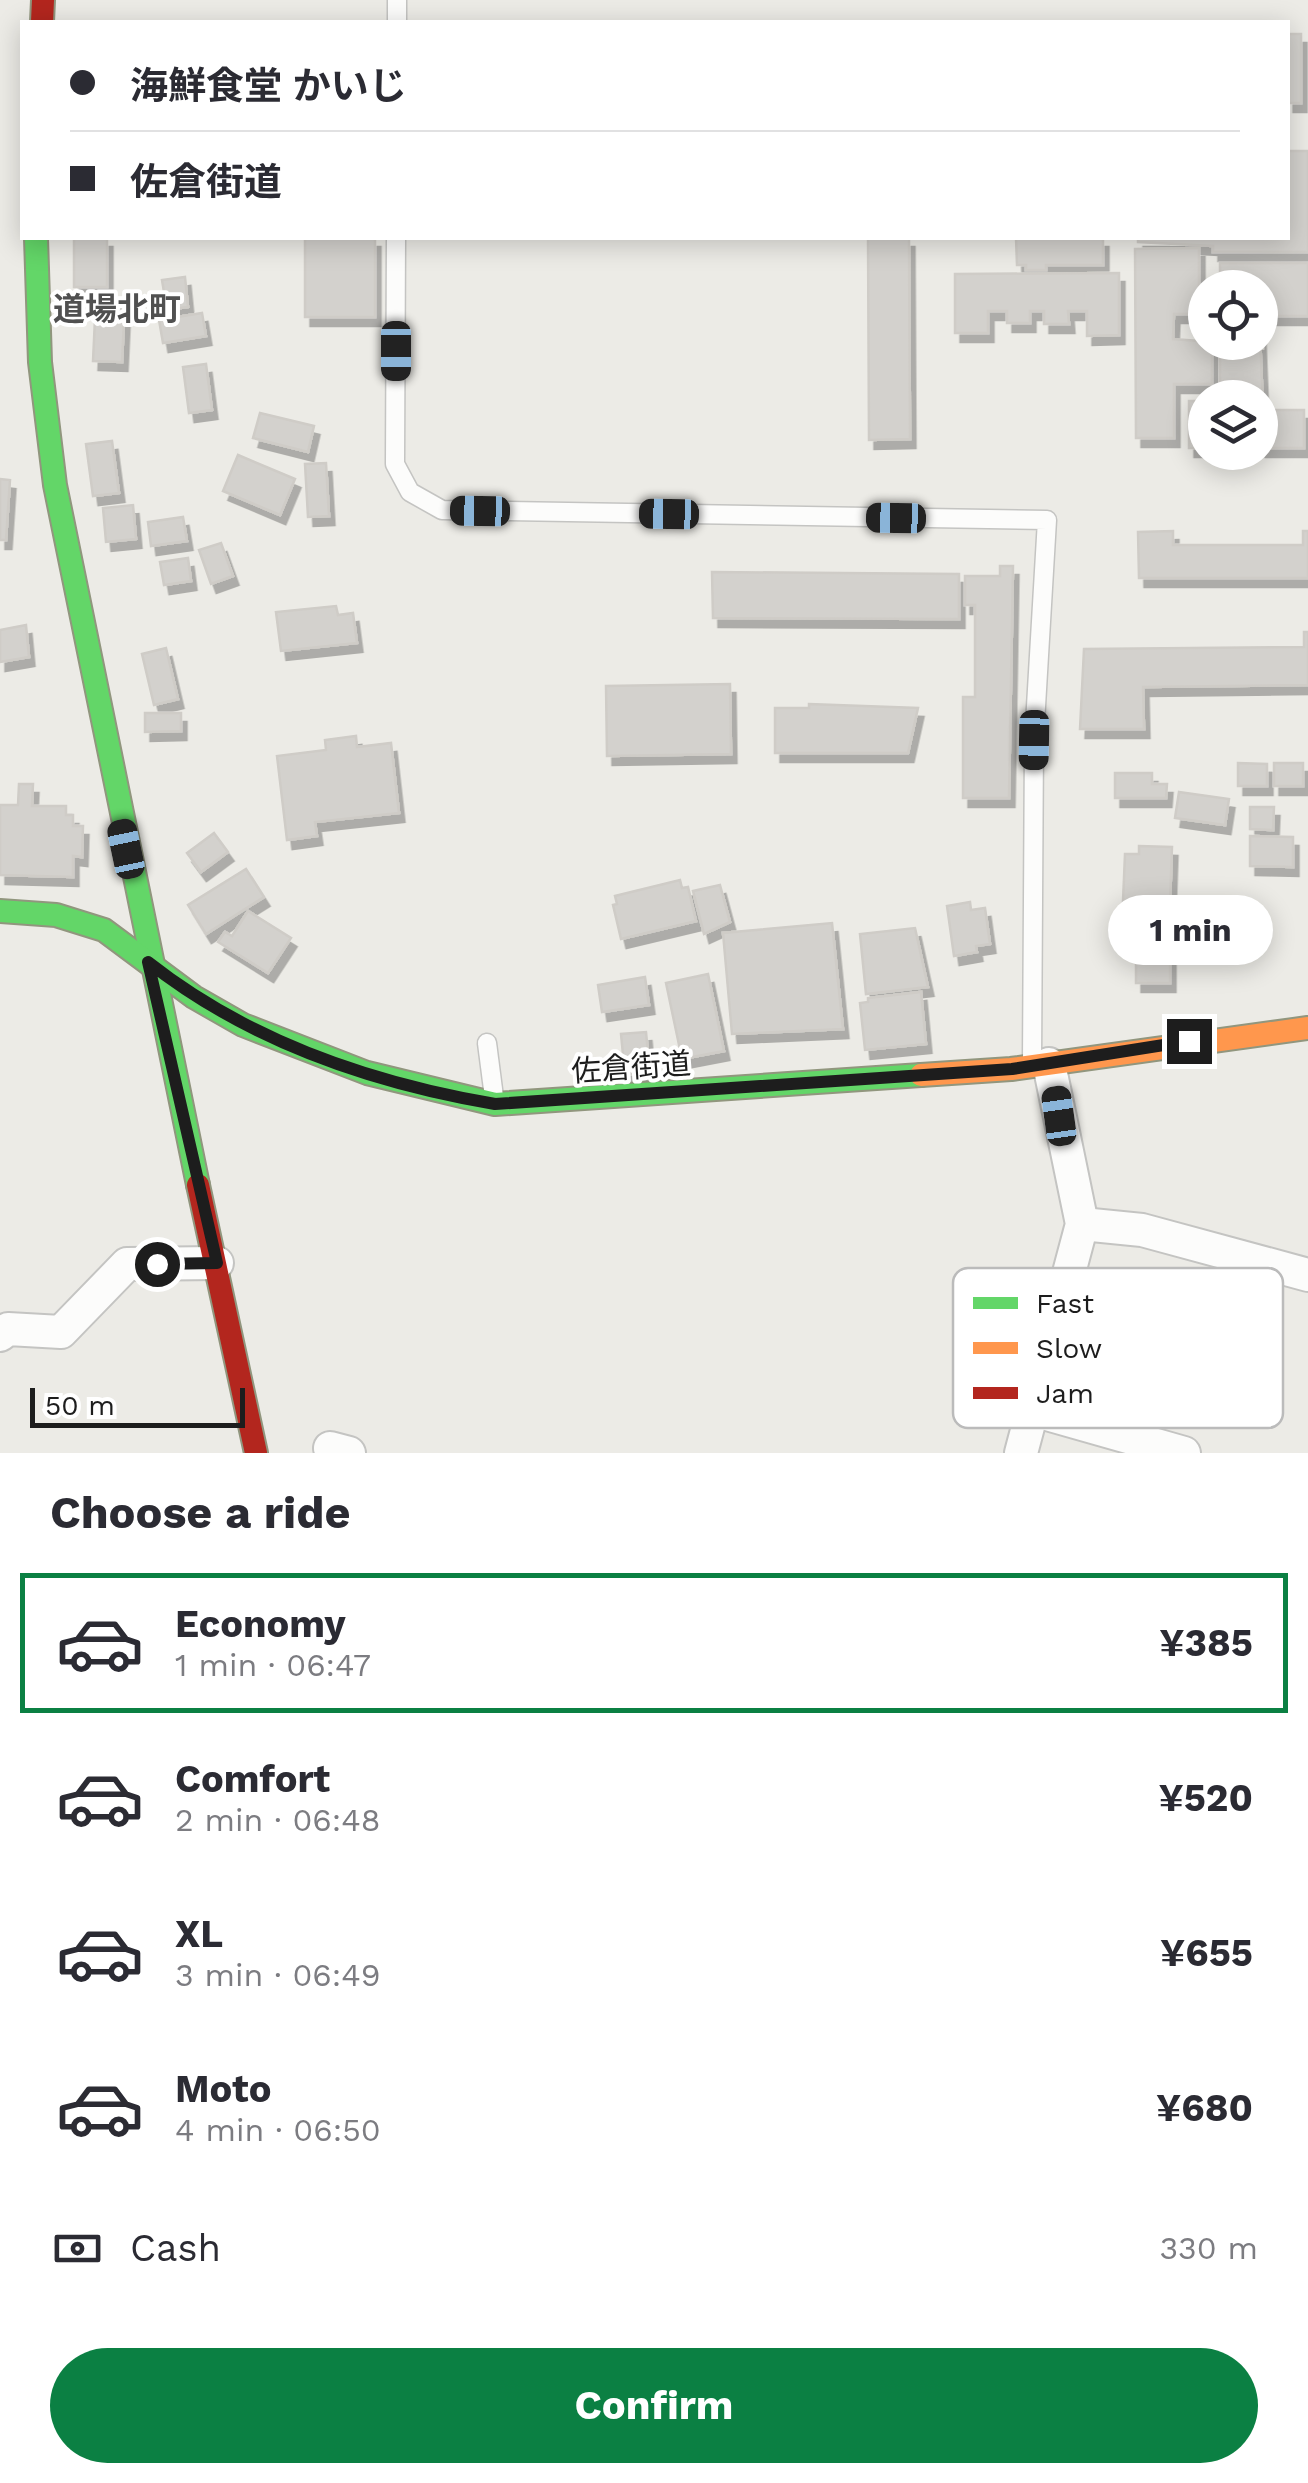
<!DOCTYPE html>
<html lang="en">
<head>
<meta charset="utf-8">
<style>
	:root { --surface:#fff; --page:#f7f7f7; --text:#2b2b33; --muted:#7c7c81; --line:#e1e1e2; --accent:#0b8043 }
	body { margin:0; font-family:"Work Sans","Noto Sans JP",sans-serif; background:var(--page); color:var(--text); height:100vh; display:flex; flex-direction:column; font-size:38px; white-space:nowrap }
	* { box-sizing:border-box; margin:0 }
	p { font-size:32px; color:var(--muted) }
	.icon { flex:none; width:55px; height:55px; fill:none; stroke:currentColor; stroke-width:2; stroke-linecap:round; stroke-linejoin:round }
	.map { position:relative; height:1453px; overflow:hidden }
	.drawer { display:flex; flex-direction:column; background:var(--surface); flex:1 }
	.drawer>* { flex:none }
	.banner { position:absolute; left:20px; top:20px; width:1270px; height:220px; border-radius:0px; box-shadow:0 5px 25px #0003; display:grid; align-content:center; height:220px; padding:0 50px; background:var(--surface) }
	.buttons { position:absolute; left:1188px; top:270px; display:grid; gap:20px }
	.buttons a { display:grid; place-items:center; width:90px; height:90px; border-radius:50%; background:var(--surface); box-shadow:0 5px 25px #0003; font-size:50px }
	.scale { position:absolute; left:30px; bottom:25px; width:215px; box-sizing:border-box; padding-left:10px; border:5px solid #1d1d1d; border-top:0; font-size:28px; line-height:35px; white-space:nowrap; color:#1d1d1d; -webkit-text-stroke:8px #fff; paint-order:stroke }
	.end { position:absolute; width:45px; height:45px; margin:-22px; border:12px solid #1d1d1d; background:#fff; box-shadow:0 0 0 5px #fff }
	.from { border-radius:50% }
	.bubble { position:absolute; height:70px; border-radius:35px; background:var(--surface); box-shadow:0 5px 25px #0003; font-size:32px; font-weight:700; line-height:70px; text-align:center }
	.car { position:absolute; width:30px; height:60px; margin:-30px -15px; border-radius:12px; box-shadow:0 0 8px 2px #0007; background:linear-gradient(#222 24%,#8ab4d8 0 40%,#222 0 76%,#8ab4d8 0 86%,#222 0) }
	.banner b { display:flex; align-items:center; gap:35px; height:95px; font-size:38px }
	.banner b+b { border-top:2px solid var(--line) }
	.banner i { width:25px; height:25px; background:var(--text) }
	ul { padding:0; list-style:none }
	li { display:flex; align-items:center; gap:30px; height:140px; margin:0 20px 15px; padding:0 30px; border:5px solid transparent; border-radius:0px }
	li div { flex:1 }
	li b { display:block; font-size:38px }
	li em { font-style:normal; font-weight:700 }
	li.on { border-color:var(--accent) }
	li>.icon { width:90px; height:90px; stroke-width:1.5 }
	h2 { padding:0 50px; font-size:45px; line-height:120px }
	.pay { display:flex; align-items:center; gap:25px; height:110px; padding:0 50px; font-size:38px }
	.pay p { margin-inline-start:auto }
	.action { display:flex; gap:20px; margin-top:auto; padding:20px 50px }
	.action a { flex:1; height:115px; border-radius:60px; background:var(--accent); color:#fff; font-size:40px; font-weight:700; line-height:115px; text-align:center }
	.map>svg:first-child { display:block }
	.building { fill:#d3d1cd; stroke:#cfccc7; stroke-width:2.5; filter:url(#shadow) }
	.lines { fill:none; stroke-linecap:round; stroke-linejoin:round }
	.lane-casing { stroke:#c4c4c2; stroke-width:21 }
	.street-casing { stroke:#c4c4c2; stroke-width:36 }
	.fast-casing { stroke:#91967e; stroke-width:26 }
	.slow-casing { stroke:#91967e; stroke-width:26 }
	.jam-casing { stroke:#91967e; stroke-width:26 }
	.lane { stroke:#fcfcfb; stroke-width:18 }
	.street { stroke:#fcfcfb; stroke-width:32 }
	.fast { stroke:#63d668; stroke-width:22 }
	.slow { stroke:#ff974d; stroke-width:22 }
	.jam { stroke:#b3261e; stroke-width:22 }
	.route { stroke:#1d1d1d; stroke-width:12 }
	.labels { text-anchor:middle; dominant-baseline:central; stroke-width:8; stroke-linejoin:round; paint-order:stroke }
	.street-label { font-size:30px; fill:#1d1d1d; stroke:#fff }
	.neighbourhood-label { font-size:32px; font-weight:bold; fill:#505050; stroke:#fff }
	.key { fill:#fff; stroke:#bbb; stroke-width:2.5 }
	.key-label { font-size:28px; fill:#1d1d1d }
</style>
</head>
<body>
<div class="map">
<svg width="1308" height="1453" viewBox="0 0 1308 1453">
	<defs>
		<filter id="shadow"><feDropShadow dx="5.5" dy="9" stdDeviation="0" flood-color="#0004"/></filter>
	</defs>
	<rect width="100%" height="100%" fill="#ecebe6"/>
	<g class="building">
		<rect x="1288" y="34" width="13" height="69"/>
		<polygon points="1288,151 1308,151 1308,252 1213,252 1213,246 1138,242 1138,238 1288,238"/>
		<rect x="74" y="238" width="33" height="49"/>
		<rect x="305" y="238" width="70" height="79"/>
		<polygon points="868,238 909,238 910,439 869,440"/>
		<polygon points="1016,238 1103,238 1103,265 1046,265 1046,270 1026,270 1026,265 1017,265"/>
		<polygon points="1199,248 1199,314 1174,314 1173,339 1212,342 1212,384 1174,384 1174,438 1136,438 1135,249"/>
		<polygon points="1220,263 1308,263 1308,316 1260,316 1260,288 1220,288"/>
		<polygon points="1119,273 1119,335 1087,336 1087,311 1068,311 1069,324 1044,324 1044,311 1030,311 1030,323 1007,323 1007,311 988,311 988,333 955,333 955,274"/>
		<polygon points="185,277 188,307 167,310 162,280"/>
		<polygon points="96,297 125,299 122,362 93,361"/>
		<polygon points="202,313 206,336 163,343 159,320"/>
		<polygon points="1260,334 1263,410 1304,410 1304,448 1260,448 1260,398 1220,398 1220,342 1260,342"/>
		<polygon points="206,364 212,410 189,413 183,367"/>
		<rect x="1189" y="401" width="16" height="47"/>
		<polygon points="260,413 314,426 308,452 253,438"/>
		<polygon points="112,441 119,493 93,496 86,444"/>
		<polygon points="238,455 295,479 280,515 223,491"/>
		<polygon points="326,463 329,516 308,517 305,464"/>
		<polygon points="0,479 10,480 6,540 0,540"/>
		<polygon points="133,505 136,539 106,542 103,508"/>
		<polygon points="183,517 187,541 151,546 148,522"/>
		<polygon points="1173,531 1173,545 1303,545 1303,531 1308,531 1308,578 1139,578 1138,532"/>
		<polygon points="221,543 233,576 211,584 199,550"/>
		<polygon points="188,558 191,581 164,585 160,562"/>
		<polygon points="1000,566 1013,566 1009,798 963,798 963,697 975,697 975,605 965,605 965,576 1000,576"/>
		<polygon points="712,572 959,574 959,619 713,618"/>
		<polygon points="336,606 338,615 353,613 357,643 281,651 276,612"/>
		<polygon points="26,625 29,657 0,662 0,630"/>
		<polygon points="1304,632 1308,632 1308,685 1143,687 1144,729 1080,729 1084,649 1304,647"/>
		<polygon points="166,648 178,699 154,705 142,654"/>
		<polygon points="730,684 731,754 607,756 606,686"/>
		<polygon points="809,704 918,708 908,753 775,753 775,708 809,708"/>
		<polygon points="145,713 181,713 181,731 145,732"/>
		<polygon points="356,736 357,747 391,743 399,813 315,822 317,836 287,840 277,756 326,750 325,740"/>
		<polygon points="1238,763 1267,764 1267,786 1238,786"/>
		<rect x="1274" y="763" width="29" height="23"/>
		<polygon points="1115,773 1152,773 1152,784 1167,784 1166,798 1115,798"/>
		<polygon points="19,784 33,784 32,806 66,806 66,815 73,815 73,826 83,826 82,857 73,856 73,877 0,875 0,805 18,805"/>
		<polygon points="1179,792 1229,799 1225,825 1175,818"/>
		<polygon points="1250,807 1274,807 1273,830 1250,829"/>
		<polygon points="214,833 228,852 201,872 187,853"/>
		<polygon points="1250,836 1293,837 1293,867 1250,866"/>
		<polygon points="1139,846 1172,847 1170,903 1123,901 1125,854 1139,854"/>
		<polygon points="246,869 264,897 206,934 188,905"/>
		<polygon points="680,880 682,888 688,887 696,921 621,939 613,905 617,904 615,896"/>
		<polygon points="720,885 730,922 704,934 693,891"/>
		<polygon points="970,902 971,910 985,908 990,944 976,946 977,952 954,956 947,906"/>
		<polygon points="248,911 291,938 268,973 218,942 225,932 232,936"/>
		<polygon points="832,923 843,1029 732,1034 723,933"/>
		<polygon points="915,928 928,987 866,994 860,934"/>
		<rect x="1136" y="955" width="34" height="28"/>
		<polygon points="708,974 724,1051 682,1059 666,983"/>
		<polygon points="645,977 649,1005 602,1012 598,985"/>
		<polygon points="921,992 926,1044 865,1050 860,1003 868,1002 868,998"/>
		<polygon points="646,1032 649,1063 643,1063 644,1073 625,1075 621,1034"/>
	</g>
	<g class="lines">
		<g class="lane-casing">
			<g id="lane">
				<polyline points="397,22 397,0"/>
				<polyline points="396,238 395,464 410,492 442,510 1047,520 1034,740 1032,1061"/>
				<polyline points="487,1043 494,1097"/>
			</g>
		</g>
		<g class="street-casing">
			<g id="street">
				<polyline points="1082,1224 1142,1230 1308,1275"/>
				<polyline points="0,1335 8,1329 61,1332 127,1264 217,1263"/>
				<polyline points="1033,1410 1184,1453"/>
				<polyline points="330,1448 349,1453"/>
				<polyline points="1021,1453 1082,1224 1049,1064"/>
			</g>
		</g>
		<g class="fast-casing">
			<g id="fast">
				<polyline points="36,238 40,362 55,485 198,1185"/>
				<polyline points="0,911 56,915 104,930 194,997 243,1025 367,1073 495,1104 921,1075"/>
			</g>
		</g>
		<g class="slow-casing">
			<polyline id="slow" points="921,1075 1011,1069 1308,1028"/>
		</g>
		<g class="jam-casing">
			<g id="jam">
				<polyline points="42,22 43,0"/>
				<polyline points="198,1185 256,1453"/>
			</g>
		</g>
		<use href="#lane" class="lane"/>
		<use href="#street" class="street"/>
		<use href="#fast" class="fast"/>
		<use href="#slow" class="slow"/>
		<use href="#jam" class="jam"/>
	</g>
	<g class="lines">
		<path class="route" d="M157,1264L217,1263L148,962C247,1040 371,1083 495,1104L1012,1069L1189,1041"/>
	</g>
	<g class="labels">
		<g class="street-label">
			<text transform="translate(631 1067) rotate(-4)">佐倉街道</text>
		</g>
		<g class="neighbourhood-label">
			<text x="117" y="309">道場北町</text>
		</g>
	</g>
	<rect x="953" y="1268" width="330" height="160" rx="15" class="key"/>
	<rect x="973" y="1297" width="45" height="12" fill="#63d668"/>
	<rect x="973" y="1342" width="45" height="12" fill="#ff974d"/>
	<rect x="973" y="1387" width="45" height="12" fill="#b3261e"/>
	<g class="key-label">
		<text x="1036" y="1313">Fast</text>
		<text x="1036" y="1358">Slow</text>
		<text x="1036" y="1403">Jam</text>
	</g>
</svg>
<div class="buttons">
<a><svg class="icon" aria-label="locate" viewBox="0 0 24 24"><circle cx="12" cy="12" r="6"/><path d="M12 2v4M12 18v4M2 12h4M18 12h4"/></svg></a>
<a><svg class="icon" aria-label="layers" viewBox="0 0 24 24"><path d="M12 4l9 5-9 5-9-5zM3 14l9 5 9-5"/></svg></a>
</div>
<div class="scale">50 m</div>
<i class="end from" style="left:157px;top:1264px"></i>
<i class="end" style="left:1189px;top:1041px"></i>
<div class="bubble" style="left:1108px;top:895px;width:165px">1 min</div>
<i class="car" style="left:396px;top:351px;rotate:180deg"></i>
<i class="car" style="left:480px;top:511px;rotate:271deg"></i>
<i class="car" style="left:669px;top:514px;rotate:271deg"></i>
<i class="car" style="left:896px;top:518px;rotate:271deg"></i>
<i class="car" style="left:1034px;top:740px;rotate:181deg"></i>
<i class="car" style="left:126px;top:849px;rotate:348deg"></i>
<i class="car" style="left:1059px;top:1116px;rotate:352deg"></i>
<div class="banner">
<b><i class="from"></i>海鮮食堂 かいじ</b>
<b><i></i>佐倉街道</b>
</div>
</div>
<section class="drawer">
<h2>Choose a ride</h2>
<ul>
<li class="on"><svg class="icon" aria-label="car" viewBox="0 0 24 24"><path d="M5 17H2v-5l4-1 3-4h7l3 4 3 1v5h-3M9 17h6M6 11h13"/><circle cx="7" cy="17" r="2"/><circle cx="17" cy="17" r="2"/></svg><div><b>Economy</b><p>1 min · 06:47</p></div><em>¥385</em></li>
<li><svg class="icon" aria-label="car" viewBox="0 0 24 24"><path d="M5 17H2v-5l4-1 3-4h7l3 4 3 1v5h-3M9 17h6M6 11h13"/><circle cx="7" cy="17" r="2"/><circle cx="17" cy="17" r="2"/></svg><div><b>Comfort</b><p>2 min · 06:48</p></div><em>¥520</em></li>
<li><svg class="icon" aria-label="car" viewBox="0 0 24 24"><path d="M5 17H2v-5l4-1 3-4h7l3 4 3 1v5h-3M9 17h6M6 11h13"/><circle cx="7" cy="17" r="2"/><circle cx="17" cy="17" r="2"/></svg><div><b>XL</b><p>3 min · 06:49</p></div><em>¥655</em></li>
<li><svg class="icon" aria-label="car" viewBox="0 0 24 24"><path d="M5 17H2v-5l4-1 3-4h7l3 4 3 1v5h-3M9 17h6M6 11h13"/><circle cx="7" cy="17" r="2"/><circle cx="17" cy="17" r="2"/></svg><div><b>Moto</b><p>4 min · 06:50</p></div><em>¥680</em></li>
</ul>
<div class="pay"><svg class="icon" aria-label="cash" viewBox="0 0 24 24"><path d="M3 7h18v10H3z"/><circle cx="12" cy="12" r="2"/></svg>Cash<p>330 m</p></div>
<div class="action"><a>Confirm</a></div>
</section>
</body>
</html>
